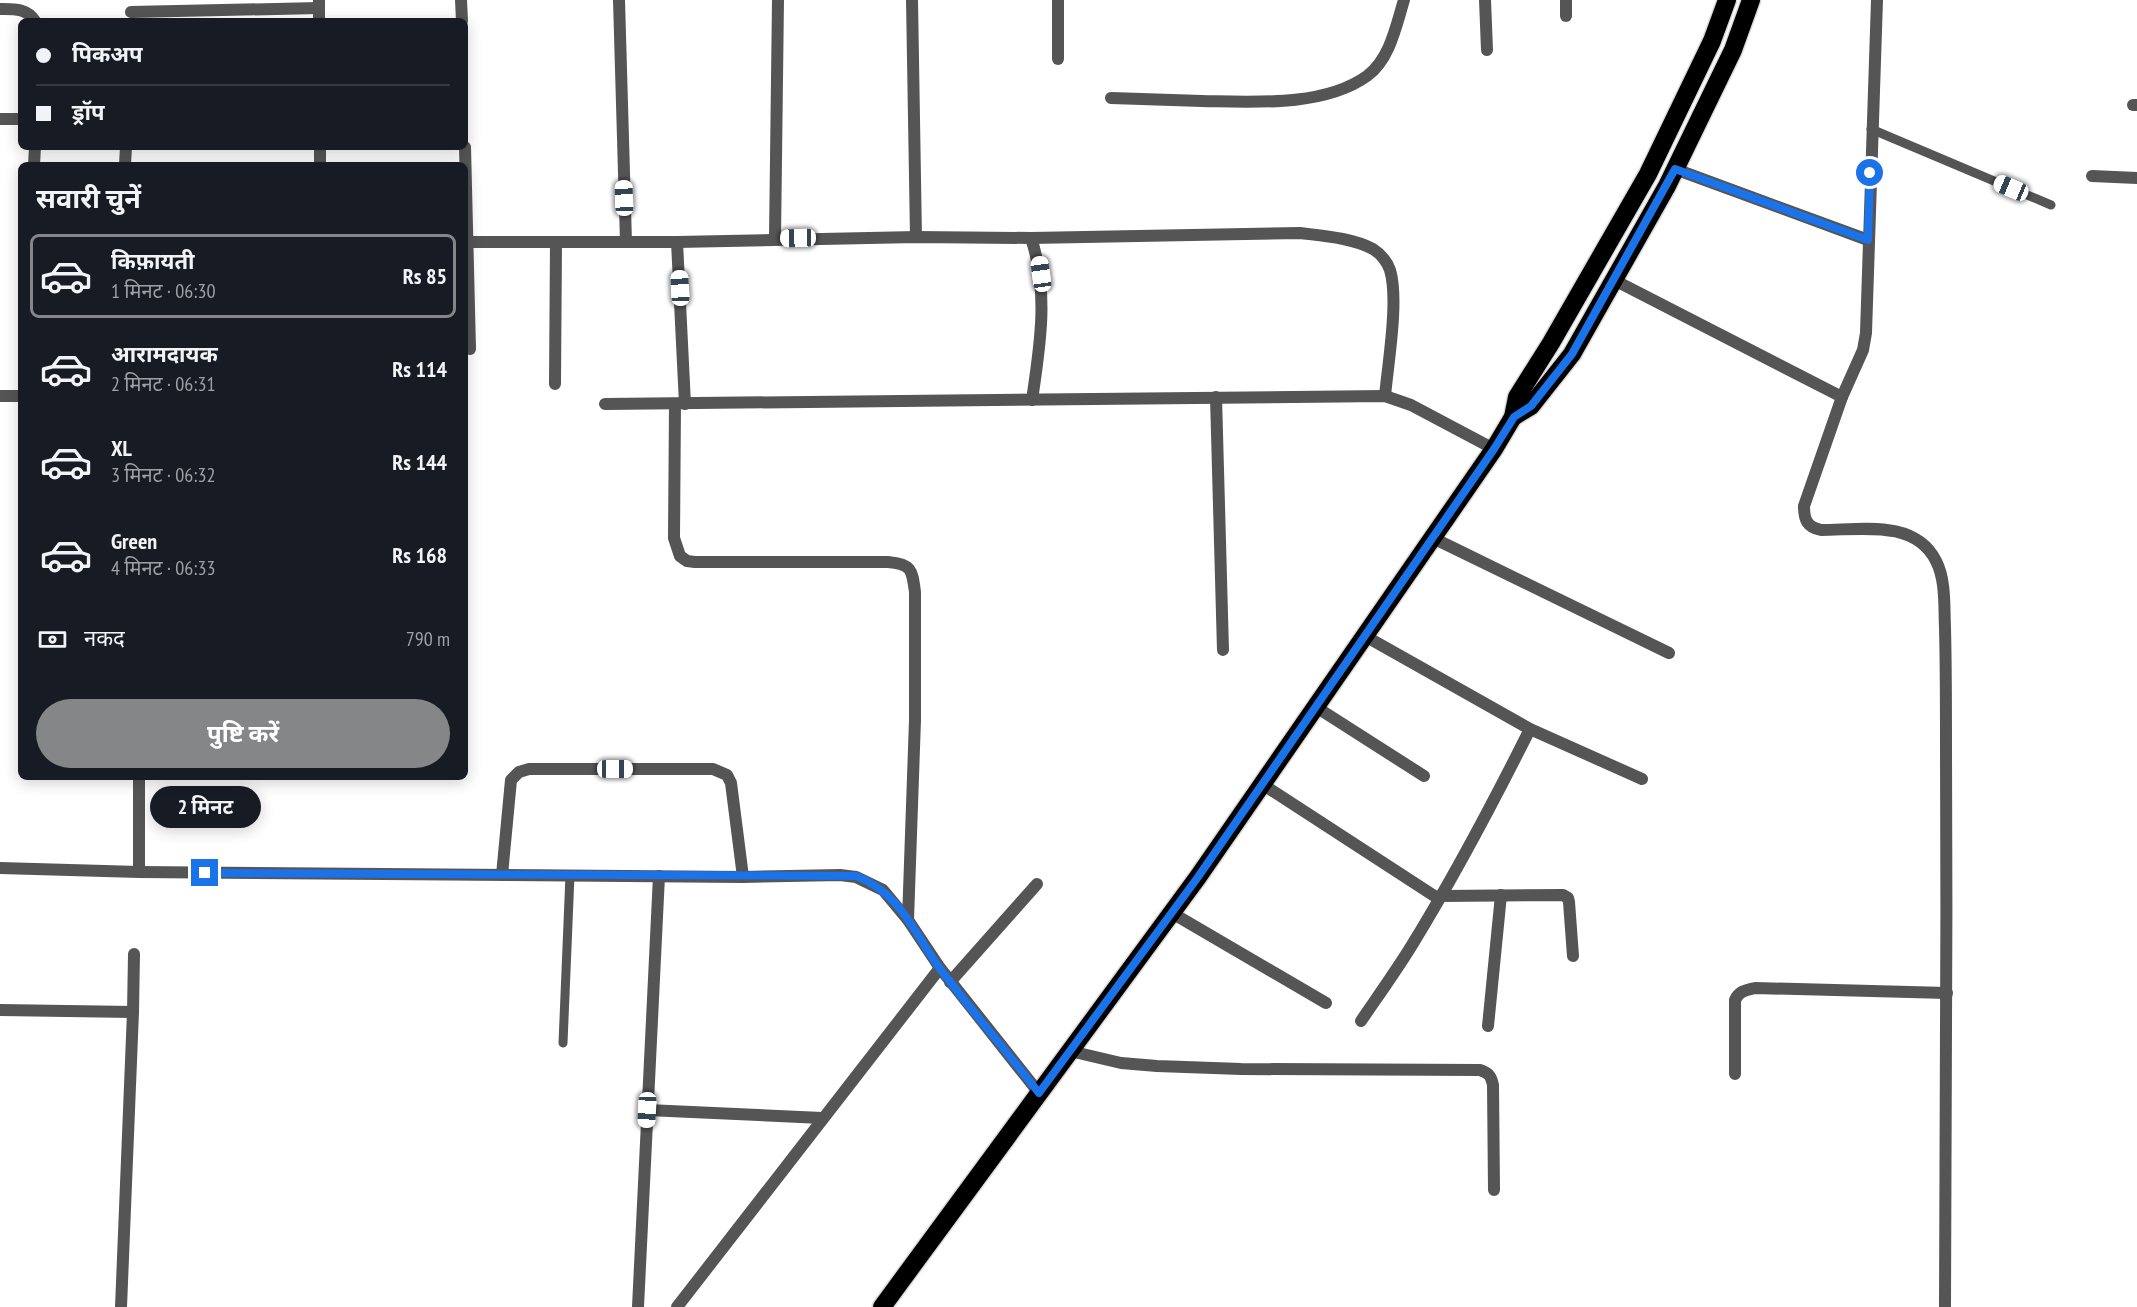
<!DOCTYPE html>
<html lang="hi">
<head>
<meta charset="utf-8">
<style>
	:root { --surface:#171b24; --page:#20242c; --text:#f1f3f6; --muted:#9ea1a6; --line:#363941; --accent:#858687 }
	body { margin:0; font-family:"PT Sans Narrow","Noto Sans Devanagari",sans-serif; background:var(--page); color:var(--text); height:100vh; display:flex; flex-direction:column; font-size:22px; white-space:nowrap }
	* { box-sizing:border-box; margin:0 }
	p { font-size:20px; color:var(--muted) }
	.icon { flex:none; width:33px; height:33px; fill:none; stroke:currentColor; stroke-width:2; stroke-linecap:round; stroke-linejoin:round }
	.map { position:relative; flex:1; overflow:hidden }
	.sheet { position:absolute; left:18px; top:162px; width:450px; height:618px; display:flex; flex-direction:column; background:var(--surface); border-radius:9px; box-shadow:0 3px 15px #0003 }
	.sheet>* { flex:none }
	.guide { position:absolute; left:18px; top:18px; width:450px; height:132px; border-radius:9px; box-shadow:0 3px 15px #0003; display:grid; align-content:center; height:132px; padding:0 18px; background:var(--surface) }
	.end { position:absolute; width:27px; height:27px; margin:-14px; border:8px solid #1a73e8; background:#fff; box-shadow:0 0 0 3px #fff }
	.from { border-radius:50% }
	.bubble { position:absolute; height:42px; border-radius:21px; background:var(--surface); box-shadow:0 3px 15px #0003; font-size:20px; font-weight:700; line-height:42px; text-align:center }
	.car { position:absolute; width:18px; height:36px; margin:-18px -9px; border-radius:8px; box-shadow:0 0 4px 2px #0007; background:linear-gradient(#fff 24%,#345 0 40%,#fff 0 76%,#345 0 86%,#fff 0) }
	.guide b { display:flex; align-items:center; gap:21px; height:57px; font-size:22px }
	.guide b+b { border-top:2px solid var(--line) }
	.guide i { width:15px; height:15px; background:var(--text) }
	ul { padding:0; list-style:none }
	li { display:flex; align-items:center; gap:18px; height:84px; margin:0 12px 9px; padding:0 6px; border:3px solid transparent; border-radius:9px }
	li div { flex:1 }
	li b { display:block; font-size:22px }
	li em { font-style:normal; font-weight:700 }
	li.on { border-color:var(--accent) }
	li>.icon { width:54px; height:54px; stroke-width:1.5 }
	h2 { padding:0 18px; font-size:27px; line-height:72px }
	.pay { display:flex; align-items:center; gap:15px; height:66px; padding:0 18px; font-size:22px }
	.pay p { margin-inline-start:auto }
	.action { display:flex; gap:12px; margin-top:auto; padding:12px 18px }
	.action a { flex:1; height:69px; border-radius:36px; background:var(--accent); color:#fff; font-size:24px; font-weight:700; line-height:69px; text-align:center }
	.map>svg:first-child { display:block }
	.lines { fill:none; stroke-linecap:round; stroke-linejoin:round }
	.highway-casing { stroke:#dbdbdb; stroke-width:21 }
	.lane { stroke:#555; stroke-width:9 }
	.street { stroke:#555; stroke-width:12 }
	.highway { stroke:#000; stroke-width:18 }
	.route { stroke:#1a73e8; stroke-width:8 }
</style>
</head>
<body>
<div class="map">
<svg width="2137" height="1307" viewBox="0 0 2137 1307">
	<rect width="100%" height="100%" fill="#fff"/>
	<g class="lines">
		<g class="highway-casing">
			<g id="highway">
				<polyline points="1513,417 1531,406 1572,354 1667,186 1733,50 1751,0"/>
				<polyline points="882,1307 1198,877 1494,449 1513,417 1517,397 1551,343 1648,174 1712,41 1727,0"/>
			</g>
		</g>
		<g class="lane">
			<polyline points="1871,129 2051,205"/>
			<polyline points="563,1043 570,875"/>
		</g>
		<g class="street">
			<polyline points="461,0 462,21"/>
			<polyline points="619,0 626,242"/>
			<polyline points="912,0 916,237"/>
			<polyline points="1485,0 1487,50"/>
			<polyline points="1566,0 1566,16"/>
			<path d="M1877,0L1866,333L1863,350L1842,397L1804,506C1804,520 1807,527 1821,530C1860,530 1915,519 1936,561C1946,580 1944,607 1945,628C1946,667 1946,706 1946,746C1947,933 1946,1120 1945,1307"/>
			<polyline points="319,1 319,21"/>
			<path d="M0,9C14,9 27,8 35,21"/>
			<polyline points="131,12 319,8"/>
			<polyline points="1058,59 1058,0"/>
			<path d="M1111,98C1141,99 1172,100 1202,101C1253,102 1324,107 1367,76C1390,59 1396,26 1404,0"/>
			<polyline points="2133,105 2137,105"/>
			<polyline points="0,119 21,119"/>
			<polyline points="465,147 470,349"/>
			<polyline points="34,165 35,147"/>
			<polyline points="125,165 126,147"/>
			<polyline points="320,165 320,147"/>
			<polyline points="1675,169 1868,240"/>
			<polyline points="2092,176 2137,178"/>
			<polyline points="775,238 778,0"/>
			<path d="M1031,238C1049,292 1040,346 1032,400"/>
			<path d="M467,242H677L916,237L1031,238L1300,233C1324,236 1352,238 1373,249C1381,254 1387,262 1390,270C1399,300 1388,363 1385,396"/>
			<polyline points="677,242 685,404"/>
			<polyline points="1614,280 1842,397"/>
			<polyline points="555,384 556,242"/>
			<polyline points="0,396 21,396"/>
			<polyline points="1216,397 1223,650"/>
			<polyline points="605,404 1385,396 1411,405 1494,449"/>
			<path d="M675,404L674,538L680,556L687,561L695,562H888C912,564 912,570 915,592V720L908,920"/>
			<polyline points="1433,538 1669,653"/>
			<polyline points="1365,636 1530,729 1642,779"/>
			<polyline points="1316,707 1424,776"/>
			<polyline points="139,777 139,872"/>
			<polyline points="1262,784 1439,899"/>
			<polyline points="0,868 139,872 743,877 840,875 856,877 883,890 908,920 940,968 1039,1093"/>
			<polyline points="502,875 511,780 519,772 529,769 713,769 727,775 731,783 743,877"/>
			<polyline points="1441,896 1563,895 1568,898 1569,902 1573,956"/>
			<polyline points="1172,913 1326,1003"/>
			<polyline points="950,982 1037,884"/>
			<polyline points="0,1010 133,1012"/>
			<path d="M1361,1021C1378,996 1396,971 1412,945C1455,875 1493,803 1530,729"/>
			<polyline points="1488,1026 1501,895"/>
			<path d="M1070,1051L1121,1063L1157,1066L1241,1069L1480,1070C1489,1073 1491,1076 1493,1085L1494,1190"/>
			<path d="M1735,1074V1000C1739,991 1746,990 1755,988L1947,993"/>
			<polyline points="647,1110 822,1118"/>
			<polyline points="121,1307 133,1012 134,954"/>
			<polyline points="638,1307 659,876"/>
			<polyline points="677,1307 940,968"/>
		</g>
		<use href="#highway" class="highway"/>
	</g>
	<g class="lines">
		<path class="route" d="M205,873L856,876C901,893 915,935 941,970C973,1012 1007,1052 1039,1093L1198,877L1494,449L1514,417L1531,406L1572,354L1675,169L1868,240L1870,173"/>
	</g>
</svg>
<i class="end from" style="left:1870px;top:173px"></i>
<i class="end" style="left:205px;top:873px"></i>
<div class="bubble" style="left:150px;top:786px;width:111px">2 मिनट</div>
<i class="car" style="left:2011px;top:188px;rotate:293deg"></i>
<i class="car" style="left:624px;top:198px;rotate:358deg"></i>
<i class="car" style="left:798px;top:238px;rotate:269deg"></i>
<i class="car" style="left:1041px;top:274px;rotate:352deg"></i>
<i class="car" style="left:680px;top:288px;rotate:357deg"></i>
<i class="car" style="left:615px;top:769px;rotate:90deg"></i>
<i class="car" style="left:647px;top:1110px;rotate:183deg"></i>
<div class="guide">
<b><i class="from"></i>पिकअप</b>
<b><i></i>ड्रॉप</b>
</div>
<section class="sheet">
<h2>सवारी चुनें</h2>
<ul>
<li class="on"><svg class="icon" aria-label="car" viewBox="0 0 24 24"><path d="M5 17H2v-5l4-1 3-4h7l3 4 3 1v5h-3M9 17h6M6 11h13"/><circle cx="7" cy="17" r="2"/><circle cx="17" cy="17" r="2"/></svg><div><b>किफ़ायती</b><p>1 मिनट · 06:30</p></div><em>Rs 85</em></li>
<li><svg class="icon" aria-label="car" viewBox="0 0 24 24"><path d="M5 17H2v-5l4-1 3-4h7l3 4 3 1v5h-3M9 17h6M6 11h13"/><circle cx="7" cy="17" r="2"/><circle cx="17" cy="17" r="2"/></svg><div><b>आरामदायक</b><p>2 मिनट · 06:31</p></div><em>Rs 114</em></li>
<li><svg class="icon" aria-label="car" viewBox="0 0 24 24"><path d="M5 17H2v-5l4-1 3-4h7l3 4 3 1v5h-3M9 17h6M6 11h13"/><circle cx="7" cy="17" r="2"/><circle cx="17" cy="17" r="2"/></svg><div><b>XL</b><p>3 मिनट · 06:32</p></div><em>Rs 144</em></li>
<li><svg class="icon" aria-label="car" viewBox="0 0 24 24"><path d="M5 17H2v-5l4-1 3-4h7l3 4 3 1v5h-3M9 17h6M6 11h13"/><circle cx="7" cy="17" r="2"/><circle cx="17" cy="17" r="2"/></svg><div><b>Green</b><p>4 मिनट · 06:33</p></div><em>Rs 168</em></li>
</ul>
<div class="pay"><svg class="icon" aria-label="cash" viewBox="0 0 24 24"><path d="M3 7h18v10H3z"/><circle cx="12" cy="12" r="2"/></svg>नकद<p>790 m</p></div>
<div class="action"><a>पुष्टि करें</a></div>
</section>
</div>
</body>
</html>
